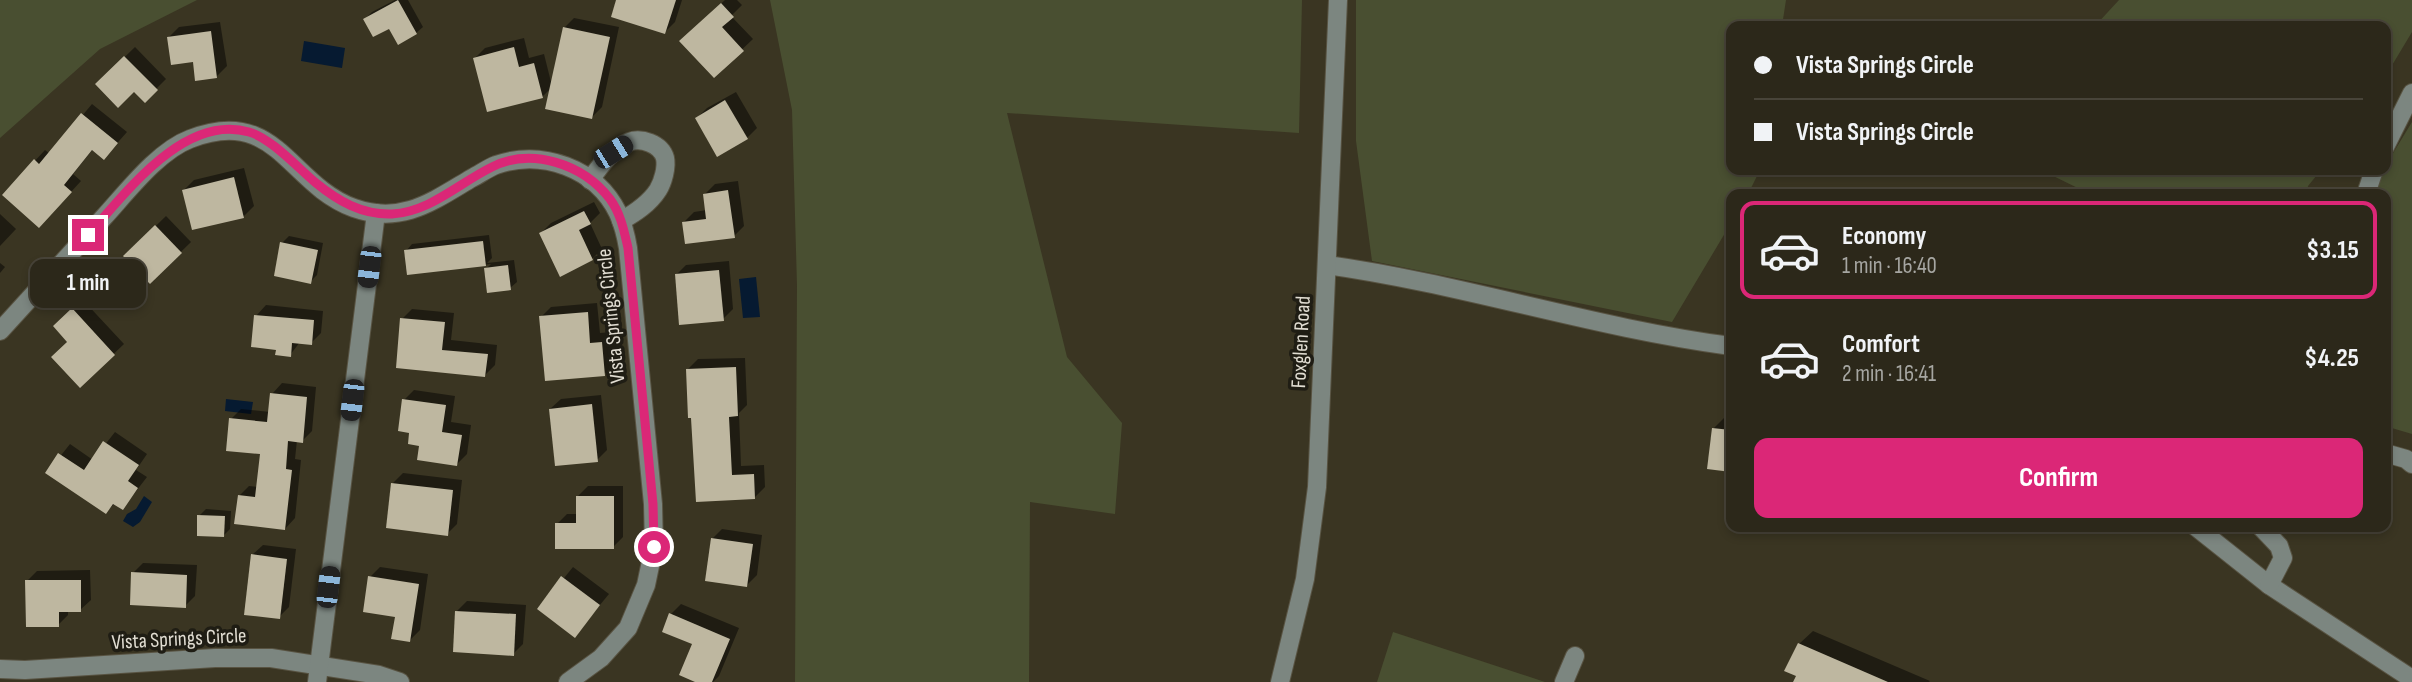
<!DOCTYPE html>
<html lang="en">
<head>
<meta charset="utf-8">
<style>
	:root { --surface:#2c281a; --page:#343023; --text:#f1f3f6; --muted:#a6a6a2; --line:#484439; --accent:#db2777 }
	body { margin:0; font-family:"Sofia Sans Condensed",sans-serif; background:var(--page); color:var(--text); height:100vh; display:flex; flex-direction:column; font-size:26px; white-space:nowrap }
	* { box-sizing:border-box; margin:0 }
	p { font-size:23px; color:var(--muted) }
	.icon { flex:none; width:38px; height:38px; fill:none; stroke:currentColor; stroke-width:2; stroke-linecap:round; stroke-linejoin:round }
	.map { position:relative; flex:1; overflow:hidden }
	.drawer { position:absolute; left:1726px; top:189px; width:665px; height:343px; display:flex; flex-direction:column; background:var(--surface); border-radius:14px; box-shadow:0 4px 10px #0003,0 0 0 2px var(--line) }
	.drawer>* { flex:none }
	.banner { position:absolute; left:1726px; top:21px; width:665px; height:154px; border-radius:14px; box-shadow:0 4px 10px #0003,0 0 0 2px var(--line); display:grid; align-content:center; height:154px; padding:0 28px; background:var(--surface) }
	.end { position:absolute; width:32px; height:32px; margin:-16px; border:9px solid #db2777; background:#fff; box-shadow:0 0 0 4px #fff }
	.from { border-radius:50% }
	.bubble { position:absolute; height:49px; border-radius:14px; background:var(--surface); box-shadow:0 4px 10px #0003,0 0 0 2px var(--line); font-size:23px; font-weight:700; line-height:49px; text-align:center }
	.car { position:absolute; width:21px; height:42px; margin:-21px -10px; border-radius:9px; box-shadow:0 0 5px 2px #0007; background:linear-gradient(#222 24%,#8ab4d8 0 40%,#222 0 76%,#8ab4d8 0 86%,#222 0) }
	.banner b { display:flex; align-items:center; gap:24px; height:66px; font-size:26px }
	.banner b+b { border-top:2px solid var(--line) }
	.banner i { width:18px; height:18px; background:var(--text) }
	ul { padding:12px 0 0; list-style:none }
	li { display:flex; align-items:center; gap:21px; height:98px; margin:0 14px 10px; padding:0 14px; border:4px solid transparent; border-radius:14px }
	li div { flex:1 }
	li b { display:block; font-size:26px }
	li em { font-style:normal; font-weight:700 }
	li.active { border-color:var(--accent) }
	li>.icon { width:63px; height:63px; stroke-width:1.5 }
	.button { display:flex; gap:14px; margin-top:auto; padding:14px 28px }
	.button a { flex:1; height:80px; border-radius:14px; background:var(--accent); color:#fff; font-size:28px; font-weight:700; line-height:80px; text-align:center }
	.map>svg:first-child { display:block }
	.green { fill:#494f31 }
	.water { fill:#061a31 }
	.shadow { fill:#0007 }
	.building { fill:#beb7a0 }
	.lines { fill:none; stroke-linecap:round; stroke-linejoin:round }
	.minor-casing { stroke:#585342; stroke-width:20 }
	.minor { stroke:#7c8680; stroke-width:18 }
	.route { stroke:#db2777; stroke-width:9 }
	.labels { text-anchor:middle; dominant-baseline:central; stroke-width:7; stroke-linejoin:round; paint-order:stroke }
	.street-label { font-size:21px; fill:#e1ddd2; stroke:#1f1d14 }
</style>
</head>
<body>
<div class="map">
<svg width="2412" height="682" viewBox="0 0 2412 682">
	<rect width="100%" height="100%" fill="#3a3522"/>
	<g class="green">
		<polygon points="0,0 197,0 100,49 0,138"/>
		<polygon points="770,0 1302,0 1299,133 1007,113 1067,357 1122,423 1115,514 1030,502 1029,682 795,682 797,285 792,110"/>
		<polygon points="1356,0 1786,0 1782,26 1731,26 1731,170 1760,170 1748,194 1731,194 1731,223 1672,322 1372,261 1356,141"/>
		<polygon points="2119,0 2412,0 2412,32 2385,77 2385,26 2095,26"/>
		<polygon points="2412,122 2412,434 2385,426 2385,194 2377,194 2381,173"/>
		<polygon points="2041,170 2321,170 2308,186 2307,194 2090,194"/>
		<polygon points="1393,632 1545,682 1377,682"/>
	</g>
	<g class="water">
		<polygon points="304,41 345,48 342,68 301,61"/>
		<polygon points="756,277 760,317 743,318 739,279"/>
		<polygon points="226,399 253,402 251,414 225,411"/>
		<polygon points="144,496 152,502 140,522 133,527 123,521 127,514 136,509"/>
	</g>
	<g class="shadow">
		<polygon points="395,0 408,0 423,27 416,33 365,19 372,12"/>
		<polygon points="618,0 682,0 675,22 665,32"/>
		<polygon points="725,0 737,0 742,5 731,16 753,39 714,76 692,31"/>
		<polygon points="574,18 619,27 602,107 592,117 552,87 542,97 475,58 485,48 524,38 529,58 544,54 552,86 564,28"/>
		<polygon points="220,22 227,66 216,77 169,37 179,27"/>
		<polygon points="135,47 166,79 145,100 134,90 97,84"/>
		<polygon points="736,92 757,128 747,138 697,118 707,108"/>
		<polygon points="92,104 127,132 104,158 93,149 73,174 81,181 49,216 4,194 45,150 50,154"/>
		<polygon points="244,168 254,206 244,216 184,190 194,180"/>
		<polygon points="738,181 744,226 734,236 684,222 694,212 707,210 705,194 715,184"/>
		<polygon points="594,202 600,213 590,223 602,249 592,259 541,233 551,223"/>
		<polygon points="0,214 16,229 0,246"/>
		<polygon points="166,216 191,242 150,282 125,256"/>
		<polygon points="489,235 492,258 487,263 514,260 517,282 510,288 486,269 491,264 408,273 406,251 412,244"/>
		<polygon points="289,236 323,243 317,275 310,282 282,243"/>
		<polygon points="729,261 733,309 723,319 676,275 686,265"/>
		<polygon points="0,263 5,267 0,273"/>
		<polygon points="83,300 124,344 80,386 69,342 55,326"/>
		<polygon points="597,303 600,333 612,332 615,364 604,374 541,317 551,307"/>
		<polygon points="266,305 323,311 321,333 311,343 300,342 290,355 278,348 256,316"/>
		<polygon points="412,309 454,313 451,340 497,345 495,365 485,375 398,367 402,319"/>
		<polygon points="745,358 747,405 739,413 741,466 764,465 765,487 755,497 698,500 693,416 688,369 698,359"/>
		<polygon points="282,383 316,387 312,431 302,441 297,440 295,459 301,460 295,518 285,529 239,496 249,486 258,487 262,453 231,419 241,409 270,412 272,394"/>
		<polygon points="414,390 455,396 451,422 471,425 467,454 457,464 421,445 404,400"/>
		<polygon points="601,395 607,450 597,460 550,409 561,399"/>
		<polygon points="1724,418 1731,419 1731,471 1714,428"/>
		<polygon points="115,432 147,454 136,470 147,477 123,508 115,503 106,512 47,473 70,444 93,460"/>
		<polygon points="403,473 462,480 457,524 447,534 393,483"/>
		<polygon points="588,486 623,486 623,537 613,547 557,524 567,514 578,514 578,496"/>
		<polygon points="206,509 231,511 230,529 224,535 199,516"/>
		<polygon points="722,529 762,535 757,575 747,585 712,539"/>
		<polygon points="263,545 296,549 289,607 279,617 252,555"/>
		<polygon points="143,563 197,565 195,596 185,606 133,573"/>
		<polygon points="380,567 428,574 420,630 410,640 396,615 370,577"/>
		<polygon points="573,567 609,594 575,635 539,609"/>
		<polygon points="90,570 91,600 80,610 68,610 68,615 58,625 27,581 37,571"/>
		<polygon points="467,601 526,605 523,644 513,654 457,611"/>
		<polygon points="681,604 739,628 719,676 713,682 699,682 694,643 671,614"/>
		<polygon points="1813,631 1930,681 1929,682 1795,682 1798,675 1799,644"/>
	</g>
	<g class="building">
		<polygon points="398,0 417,34 398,45 389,29 373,37 363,19"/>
		<polygon points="616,0 676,0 665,34 611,17"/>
		<polygon points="721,3 734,17 722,27 744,51 714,78 679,41"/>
		<polygon points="563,27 610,37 592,119 545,109"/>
		<polygon points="211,31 217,78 195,81 193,62 171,65 167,37"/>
		<polygon points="514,47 519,67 534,63 543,98 487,112 473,58"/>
		<polygon points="124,56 158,90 145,103 134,92 118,108 95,84"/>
		<polygon points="725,100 748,139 717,157 695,118"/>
		<polygon points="81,113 118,143 104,160 92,150 64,185 72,192 39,228 2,195 34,159 39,164"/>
		<polygon points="234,177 244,218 192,230 182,190"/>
		<polygon points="728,190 735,238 685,244 682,222 706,219 703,194"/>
		<polygon points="584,211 591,224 579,230 593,260 560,277 539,233"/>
		<polygon points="155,225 182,253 150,284 123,256"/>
		<polygon points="483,241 486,266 407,275 404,250"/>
		<polygon points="280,242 318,250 311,284 274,276"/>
		<polygon points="508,265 511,290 487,293 484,268"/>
		<polygon points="719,270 724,321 679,325 675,274"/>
		<polygon points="72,308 115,355 80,388 51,357 67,342 53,326"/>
		<polygon points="588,312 590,343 602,342 605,376 545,381 539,316"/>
		<polygon points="254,315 314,320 312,345 292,343 291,357 275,355 276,350 251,347"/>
		<polygon points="400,318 445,322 442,350 488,354 485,377 396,368"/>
		<polygon points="736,367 738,416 729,417 732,475 754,474 755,499 696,502 691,418 688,418 686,369"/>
		<polygon points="270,393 307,397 303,443 288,441 286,469 292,470 285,530 234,524 238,495 255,497 260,454 226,451 229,418 267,422"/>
		<polygon points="402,399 446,405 442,432 462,435 457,466 417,460 419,446 408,444 409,433 398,431"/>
		<polygon points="592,404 598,462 555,466 549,409"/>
		<polygon points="1712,428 1731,430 1731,472 1707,469"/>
		<polygon points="103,441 139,465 128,481 138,488 123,510 113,504 106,514 45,473 58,453 84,470"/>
		<polygon points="391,483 453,490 448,536 386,528"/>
		<polygon points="576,496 614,496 614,549 555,549 555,523 576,523"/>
		<polygon points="197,515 225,516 224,537 197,536"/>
		<polygon points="711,538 753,544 747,587 705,581"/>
		<polygon points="251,554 287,559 280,619 244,615"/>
		<polygon points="131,572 187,575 186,608 130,605"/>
		<polygon points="368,576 419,584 410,642 391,639 395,617 363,612"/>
		<polygon points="561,576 600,605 575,638 537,609"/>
		<polygon points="25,580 81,580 81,612 59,612 59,627 26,627"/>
		<polygon points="455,611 516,614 514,656 453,652"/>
		<polygon points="669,613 730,639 712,682 695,682 679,675 692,644 662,632"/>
		<polygon points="1798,643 1888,682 1793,682 1796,676 1784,671"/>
	</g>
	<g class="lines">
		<g class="minor-casing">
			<g id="minor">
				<polyline points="2385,147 2412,93"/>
				<path d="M590,180C600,166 612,149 629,142C641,137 661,144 665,158C667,167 663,182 658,190C649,204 635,213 621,221"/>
				<polyline points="2366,194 2374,170"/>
				<path d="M1327,265C1463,284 1594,328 1731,346"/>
				<path d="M0,331C35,293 69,255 104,217C127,192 158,151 190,139C277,105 288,184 354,208C402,225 433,201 472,178C480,174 488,168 496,165C542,149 596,168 618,213C623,224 626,236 628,248L653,504L654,547L646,585L628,628L601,658L568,682"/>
				<polyline points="2385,453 2406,459 2412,464"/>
				<polyline points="2196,527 2269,585 2412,679"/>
				<polyline points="2261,527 2279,546 2283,558 2269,585"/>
				<polyline points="0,669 25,670 215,658 271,658 379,675 400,682"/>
				<polyline points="317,682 376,213"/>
				<polyline points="1280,682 1305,579 1317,487 1338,0"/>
				<polyline points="1564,682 1575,656"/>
			</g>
		</g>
		<use href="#minor" class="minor"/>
	</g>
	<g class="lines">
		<path class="route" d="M88,235C125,194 184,113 249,132C271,138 298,168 316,183C338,201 362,215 392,214C430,212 459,183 492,167C532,147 583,164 610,199C621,214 624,231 628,248L653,504L654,547"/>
	</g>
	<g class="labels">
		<g class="street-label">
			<text transform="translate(611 316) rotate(-96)">Vista Springs Circle</text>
			<text transform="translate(1301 342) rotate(-87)">Foxglen Road</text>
			<text transform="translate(179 639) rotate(-3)">Vista Springs Circle</text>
		</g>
	</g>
</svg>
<i class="end from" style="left:654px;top:547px"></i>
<i class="end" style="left:88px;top:235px"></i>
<div class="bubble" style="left:30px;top:259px;width:116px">1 min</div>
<i class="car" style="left:613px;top:152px;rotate:58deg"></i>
<i class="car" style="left:369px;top:267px;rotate:187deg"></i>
<i class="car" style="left:352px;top:400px;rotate:187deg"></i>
<i class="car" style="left:328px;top:587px;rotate:7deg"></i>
<div class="banner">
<b><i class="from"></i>Vista Springs Circle</b>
<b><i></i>Vista Springs Circle</b>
</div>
<section class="drawer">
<ul>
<li class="active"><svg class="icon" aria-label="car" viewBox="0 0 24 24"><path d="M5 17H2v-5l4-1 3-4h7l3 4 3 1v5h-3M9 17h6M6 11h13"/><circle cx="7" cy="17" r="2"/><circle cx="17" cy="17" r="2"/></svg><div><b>Economy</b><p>1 min · 16:40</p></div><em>$3.15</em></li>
<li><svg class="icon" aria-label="car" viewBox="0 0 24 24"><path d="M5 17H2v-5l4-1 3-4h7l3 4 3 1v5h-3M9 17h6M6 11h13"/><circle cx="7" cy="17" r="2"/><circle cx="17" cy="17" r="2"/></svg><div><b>Comfort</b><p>2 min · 16:41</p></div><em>$4.25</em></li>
</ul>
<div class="button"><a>Confirm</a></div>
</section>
</div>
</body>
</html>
